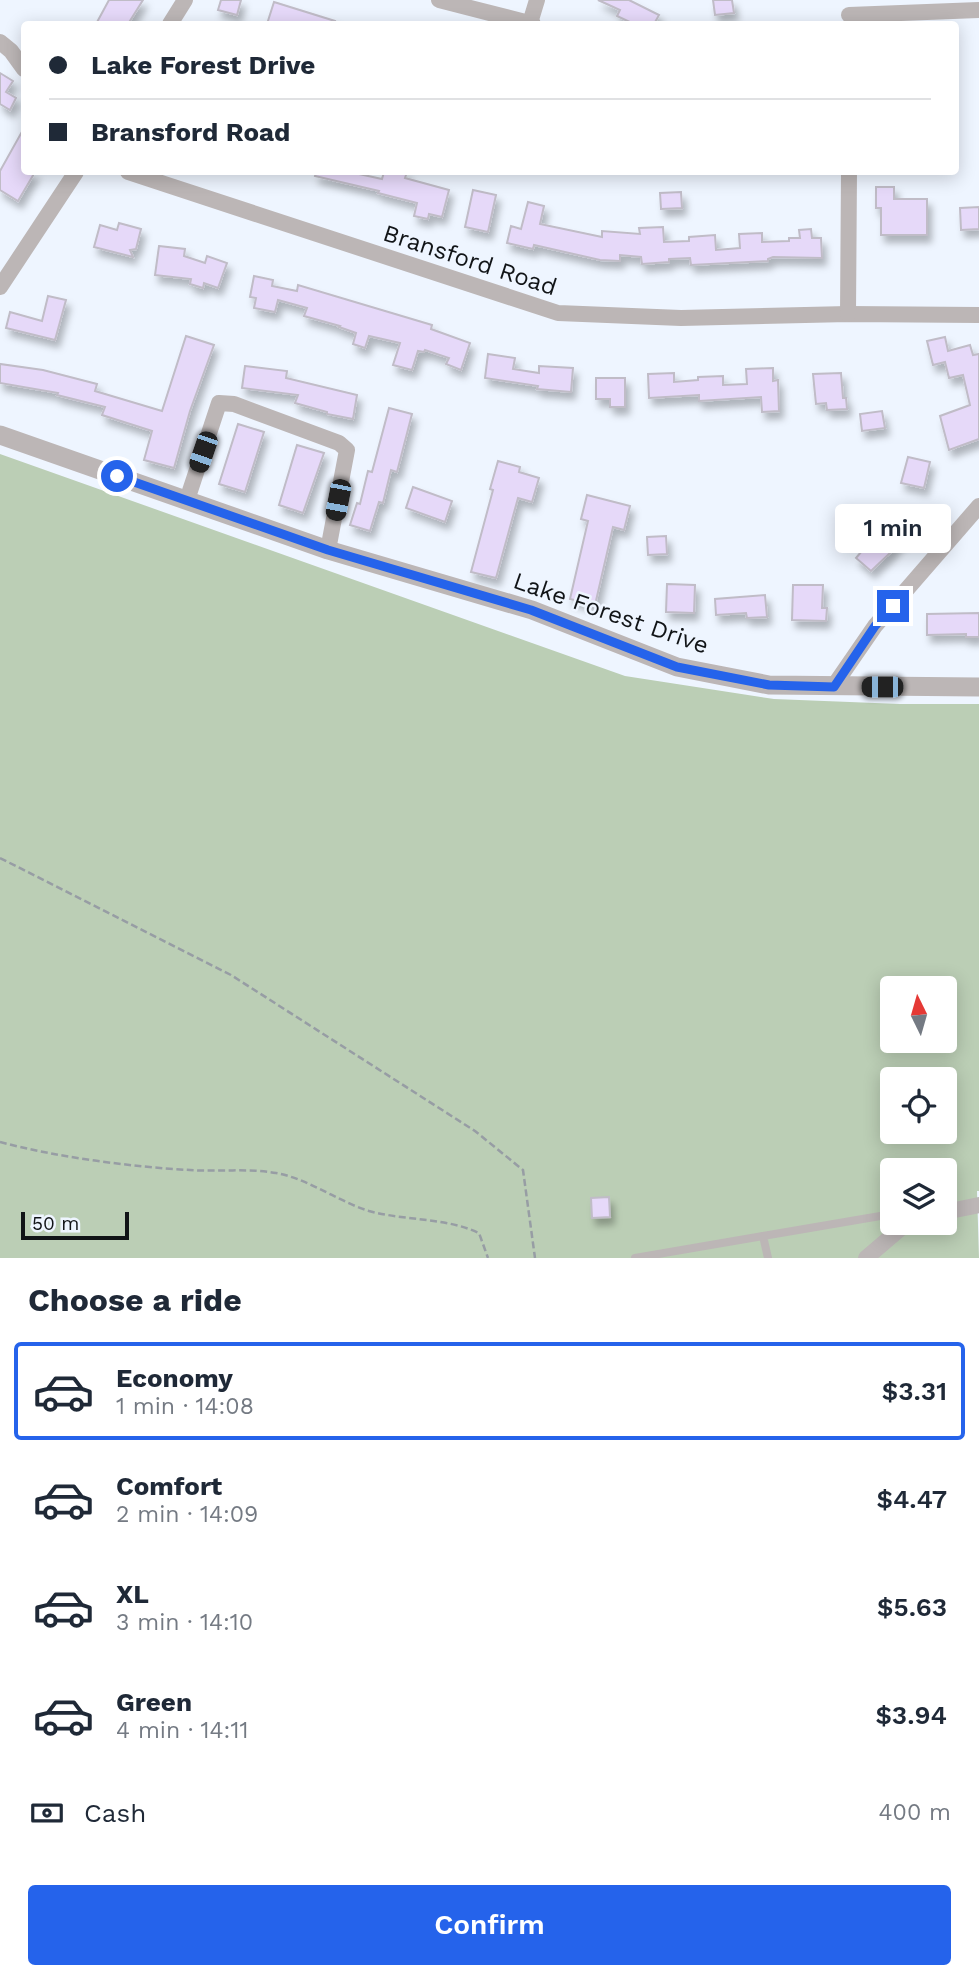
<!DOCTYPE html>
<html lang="en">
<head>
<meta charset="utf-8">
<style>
	:root { --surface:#fff; --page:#f2f2f3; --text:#1f2937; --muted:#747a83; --line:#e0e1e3; --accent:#2563eb }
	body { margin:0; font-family:"Work Sans",sans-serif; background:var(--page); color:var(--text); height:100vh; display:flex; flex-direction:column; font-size:26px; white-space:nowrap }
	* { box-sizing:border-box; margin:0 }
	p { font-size:23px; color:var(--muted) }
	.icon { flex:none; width:38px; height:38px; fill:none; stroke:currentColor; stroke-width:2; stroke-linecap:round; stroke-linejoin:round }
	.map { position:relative; height:1258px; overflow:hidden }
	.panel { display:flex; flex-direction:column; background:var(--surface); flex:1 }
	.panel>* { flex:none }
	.banner { position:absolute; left:21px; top:21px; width:938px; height:154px; border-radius:7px; box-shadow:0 4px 18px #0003; display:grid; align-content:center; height:154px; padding:0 28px; background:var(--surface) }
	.needle { width:46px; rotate:355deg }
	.tools { position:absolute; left:880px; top:976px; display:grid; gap:14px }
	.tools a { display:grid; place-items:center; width:77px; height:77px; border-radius:7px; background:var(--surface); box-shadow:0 4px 18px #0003; font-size:35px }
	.scale { position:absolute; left:21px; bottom:18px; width:108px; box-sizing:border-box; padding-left:7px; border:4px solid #111417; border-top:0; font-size:19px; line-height:24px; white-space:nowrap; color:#111417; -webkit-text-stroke:5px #eef5ff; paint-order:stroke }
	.end { position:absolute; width:32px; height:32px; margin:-16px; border:9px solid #2563eb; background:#fff; box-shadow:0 0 0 4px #fff }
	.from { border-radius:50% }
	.bubble { position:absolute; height:49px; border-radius:7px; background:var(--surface); box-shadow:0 4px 18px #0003; font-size:23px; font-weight:600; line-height:49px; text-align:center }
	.car { position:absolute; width:21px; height:42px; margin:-21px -10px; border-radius:9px; box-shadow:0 0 5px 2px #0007; background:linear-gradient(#222 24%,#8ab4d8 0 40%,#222 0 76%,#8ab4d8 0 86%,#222 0) }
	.banner b { display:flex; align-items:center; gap:24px; height:66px; font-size:26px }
	.banner b+b { border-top:2px solid var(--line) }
	.banner i { width:18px; height:18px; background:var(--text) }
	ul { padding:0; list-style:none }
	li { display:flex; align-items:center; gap:21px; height:98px; margin:0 14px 10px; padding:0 14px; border:4px solid transparent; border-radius:7px }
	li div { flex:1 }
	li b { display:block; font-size:26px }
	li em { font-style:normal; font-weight:600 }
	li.selected { border-color:var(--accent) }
	li>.icon { width:63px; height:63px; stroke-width:1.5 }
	h2 { padding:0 28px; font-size:32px; line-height:84px }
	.pay { display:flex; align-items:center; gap:18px; height:77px; padding:0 28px; font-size:26px }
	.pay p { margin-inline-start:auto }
	.cta { display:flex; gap:14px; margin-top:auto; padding:14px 28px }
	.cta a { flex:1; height:80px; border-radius:7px; background:var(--accent); color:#fff; font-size:28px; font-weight:600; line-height:80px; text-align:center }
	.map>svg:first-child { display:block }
	.green { fill:#bbceb5; fill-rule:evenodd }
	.building { fill:#e6d9f9; stroke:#c0bcc7; stroke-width:2; filter:url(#shadow) }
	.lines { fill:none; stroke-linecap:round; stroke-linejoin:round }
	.path { stroke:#979da4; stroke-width:2.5; stroke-dasharray:7 3.5; stroke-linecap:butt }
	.service { stroke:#bcb6b6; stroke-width:8 }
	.minor { stroke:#bcb6b6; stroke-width:16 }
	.tertiary { stroke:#bcb6b6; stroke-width:19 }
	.route { stroke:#2563eb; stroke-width:9 }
	.labels { text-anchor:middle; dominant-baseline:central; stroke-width:5; stroke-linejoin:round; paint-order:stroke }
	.street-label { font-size:24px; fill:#111417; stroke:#eef5ff }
</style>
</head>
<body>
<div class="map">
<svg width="979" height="1258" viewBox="0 0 979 1258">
	<defs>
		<filter id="shadow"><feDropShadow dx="4" dy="7" stdDeviation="3.5" flood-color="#0004"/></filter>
	</defs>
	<rect width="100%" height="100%" fill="#eef5ff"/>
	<path class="green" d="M0,454L625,676L774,699L900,704H979V1191H977L979,1258H0ZM892,989H945V1041H892ZM892,1080H945V1132H892ZM892,1171H945V1223H892Z"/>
	<g class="building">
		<polygon points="109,0 143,0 128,24 96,24"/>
		<polygon points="221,0 241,0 237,15 218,10"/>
		<polygon points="598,0 629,0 659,15 654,24 634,24 617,16 620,10"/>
		<polygon points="713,0 732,0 734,13 715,15"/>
		<polygon points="274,2 335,21 334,24 267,24"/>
		<polygon points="0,73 13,81 6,92 16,98 10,110 0,104"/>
		<polygon points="24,128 24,172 35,172 18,201 0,190 0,171"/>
		<polygon points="316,172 350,172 382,179 384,172 407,172 405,178 449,190 442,217 429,214 428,219 414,216 417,203 378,193 379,191 315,176"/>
		<polygon points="876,187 894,187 894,199 927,199 927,235 881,235 881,208 876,208"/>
		<polygon points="473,190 496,195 488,232 465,227"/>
		<polygon points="681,192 682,208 661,209 660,193"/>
		<polygon points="528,202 544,206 540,224 602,237 602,231 640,234 639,228 663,227 664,242 689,241 689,237 715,235 716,250 740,248 739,234 762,233 762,242 789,241 789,238 800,238 799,230 811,229 812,238 821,238 822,258 773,257 768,259 768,261 691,265 690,258 669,259 669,262 642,264 641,257 620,255 620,261 600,260 534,245 533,249 507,243 511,226 521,229"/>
		<polygon points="979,207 979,229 961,230 960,208"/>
		<polygon points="119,223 141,229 136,249 130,250 133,257 94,247 100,225 117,230"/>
		<polygon points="159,246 185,249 184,256 205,263 207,256 227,263 218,288 204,283 203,288 190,284 191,279 155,275"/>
		<polygon points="254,276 273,280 272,286 297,291 298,285 432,325 431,329 470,343 461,370 446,364 449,358 425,350 424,352 418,351 412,370 393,365 400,343 369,336 365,348 353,344 356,333 339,327 340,326 304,316 307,308 278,300 275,312 254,308 256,298 250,297"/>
		<polygon points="48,296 66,300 55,340 6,328 10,312 42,321"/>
		<polygon points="186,336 214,345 190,411 174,468 144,460 152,431 102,415 105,407 57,395 58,393 0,383 0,364 43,370 97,384 95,391 162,411"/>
		<polygon points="945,337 948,351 970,345 973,355 979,354 979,439 949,450 940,416 970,405 963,375 949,378 945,362 933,365 927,341"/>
		<polygon points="488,354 515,358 513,369 539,373 539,366 573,368 571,392 537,389 538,386 485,378"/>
		<polygon points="245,366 287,371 286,378 357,395 353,419 327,414 327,412 295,403 298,395 242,388"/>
		<polygon points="773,368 773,381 778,380 779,411 762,412 761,397 699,401 699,395 649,398 648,374 674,373 674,382 698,380 698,377 723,376 723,385 747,384 746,369"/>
		<polygon points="841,373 843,398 846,398 847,409 827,410 826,403 816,404 813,374"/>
		<polygon points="596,378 625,378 625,407 610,407 610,399 596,399"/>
		<polygon points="389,408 412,414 397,472 391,470 383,503 379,502 370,531 350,525 357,503 360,504 368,471 372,472"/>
		<polygon points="882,411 885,428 862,431 860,414"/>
		<polygon points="238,424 264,432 245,492 219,484"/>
		<polygon points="297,445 324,453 303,513 279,505"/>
		<polygon points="908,457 930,462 924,488 901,483"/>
		<polygon points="498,461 520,467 519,472 539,478 532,502 518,498 496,578 471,572 493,490 490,489"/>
		<polygon points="413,487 452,501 445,522 406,508"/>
		<polygon points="587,495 630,506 624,530 613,527 595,605 570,599 588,521 581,519"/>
		<polygon points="880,506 887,512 892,506 914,523 891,552 871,571 856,558 873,538 861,529"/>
		<polygon points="666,536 667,554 648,555 647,537"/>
		<polygon points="667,584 695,585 694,613 666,612"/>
		<polygon points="793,585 823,585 822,608 827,608 826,621 792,620"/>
		<polygon points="765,595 767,617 747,618 746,613 716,615 715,599"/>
		<polygon points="979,613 979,637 966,637 966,634 927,635 927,614"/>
		<polygon points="609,1197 610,1217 592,1218 591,1198"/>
	</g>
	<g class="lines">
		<g class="path">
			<polyline points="0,858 231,975 475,1131 523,1170 535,1258"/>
			<path d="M0,1142C56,1157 132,1167 190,1170C218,1172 248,1168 276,1173C309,1179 337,1201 369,1211C406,1221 444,1217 479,1233L488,1258"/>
		</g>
		<g class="service">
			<polyline points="635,1258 763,1236"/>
			<polyline points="768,1258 763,1236 892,1214"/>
		</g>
		<g class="minor">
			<polyline points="439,0 533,24"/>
			<polyline points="849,15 979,10"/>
			<polyline points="530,23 537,0"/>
			<polyline points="170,24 185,0"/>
			<polyline points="0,42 11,51 24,69"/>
			<polyline points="128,172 558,313 681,318 848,314 979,315"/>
			<polyline points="0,287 76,172"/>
			<polyline points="848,314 849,172"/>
			<polyline points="187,500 219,403 234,404 339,443 347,450 328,550"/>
			<polyline points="833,687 875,626 979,506"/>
			<polyline points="945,1212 979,1205"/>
			<polyline points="866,1258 907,1223"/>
		</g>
		<polyline class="tertiary" points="0,435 328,550 532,610 677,667 769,685 979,687"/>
	</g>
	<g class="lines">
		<polyline class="route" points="117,476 328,550 531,610 677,667 769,685 834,687 875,626 893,606"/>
	</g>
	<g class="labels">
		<g class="street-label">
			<text transform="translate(470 260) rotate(18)">Bransford Road</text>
			<text transform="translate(611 613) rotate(19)">Lake Forest Drive</text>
		</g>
	</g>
</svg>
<div class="tools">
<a><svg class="needle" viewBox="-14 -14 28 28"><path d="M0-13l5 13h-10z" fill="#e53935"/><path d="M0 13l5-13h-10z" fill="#747a83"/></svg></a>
<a><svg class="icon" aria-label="locate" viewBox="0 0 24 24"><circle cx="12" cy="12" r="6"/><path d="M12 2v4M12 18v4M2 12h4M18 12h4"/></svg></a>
<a><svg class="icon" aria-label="layers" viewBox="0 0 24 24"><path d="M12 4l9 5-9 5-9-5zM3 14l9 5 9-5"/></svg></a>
</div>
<div class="scale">50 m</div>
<i class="end from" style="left:117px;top:476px"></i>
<i class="end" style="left:893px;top:606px"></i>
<div class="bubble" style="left:835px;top:504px;width:116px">1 min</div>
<i class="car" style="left:203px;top:452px;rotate:199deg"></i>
<i class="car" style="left:338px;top:500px;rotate:191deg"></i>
<i class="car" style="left:882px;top:687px;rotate:270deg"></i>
<div class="banner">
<b><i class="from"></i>Lake Forest Drive</b>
<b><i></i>Bransford Road</b>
</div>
</div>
<section class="panel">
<h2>Choose a ride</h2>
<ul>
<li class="selected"><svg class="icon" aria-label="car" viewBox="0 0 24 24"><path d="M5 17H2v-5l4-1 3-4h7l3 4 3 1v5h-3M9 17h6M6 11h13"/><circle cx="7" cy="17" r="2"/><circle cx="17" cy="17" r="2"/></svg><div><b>Economy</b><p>1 min · 14:08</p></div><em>$3.31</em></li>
<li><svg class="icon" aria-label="car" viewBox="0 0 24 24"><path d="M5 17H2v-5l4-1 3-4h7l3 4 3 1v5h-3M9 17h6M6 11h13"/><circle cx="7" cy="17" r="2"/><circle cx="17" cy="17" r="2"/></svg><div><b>Comfort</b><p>2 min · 14:09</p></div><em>$4.47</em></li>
<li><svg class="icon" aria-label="car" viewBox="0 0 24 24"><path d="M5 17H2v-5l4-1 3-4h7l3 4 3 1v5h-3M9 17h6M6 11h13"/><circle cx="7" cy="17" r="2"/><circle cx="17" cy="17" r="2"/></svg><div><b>XL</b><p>3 min · 14:10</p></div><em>$5.63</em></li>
<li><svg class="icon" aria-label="car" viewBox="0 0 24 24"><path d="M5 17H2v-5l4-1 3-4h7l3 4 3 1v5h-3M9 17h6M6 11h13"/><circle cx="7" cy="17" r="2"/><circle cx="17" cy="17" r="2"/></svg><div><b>Green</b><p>4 min · 14:11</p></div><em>$3.94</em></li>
</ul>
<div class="pay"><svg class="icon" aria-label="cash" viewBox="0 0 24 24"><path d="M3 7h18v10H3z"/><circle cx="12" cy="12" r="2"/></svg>Cash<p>400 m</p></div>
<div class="cta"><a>Confirm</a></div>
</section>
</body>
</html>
